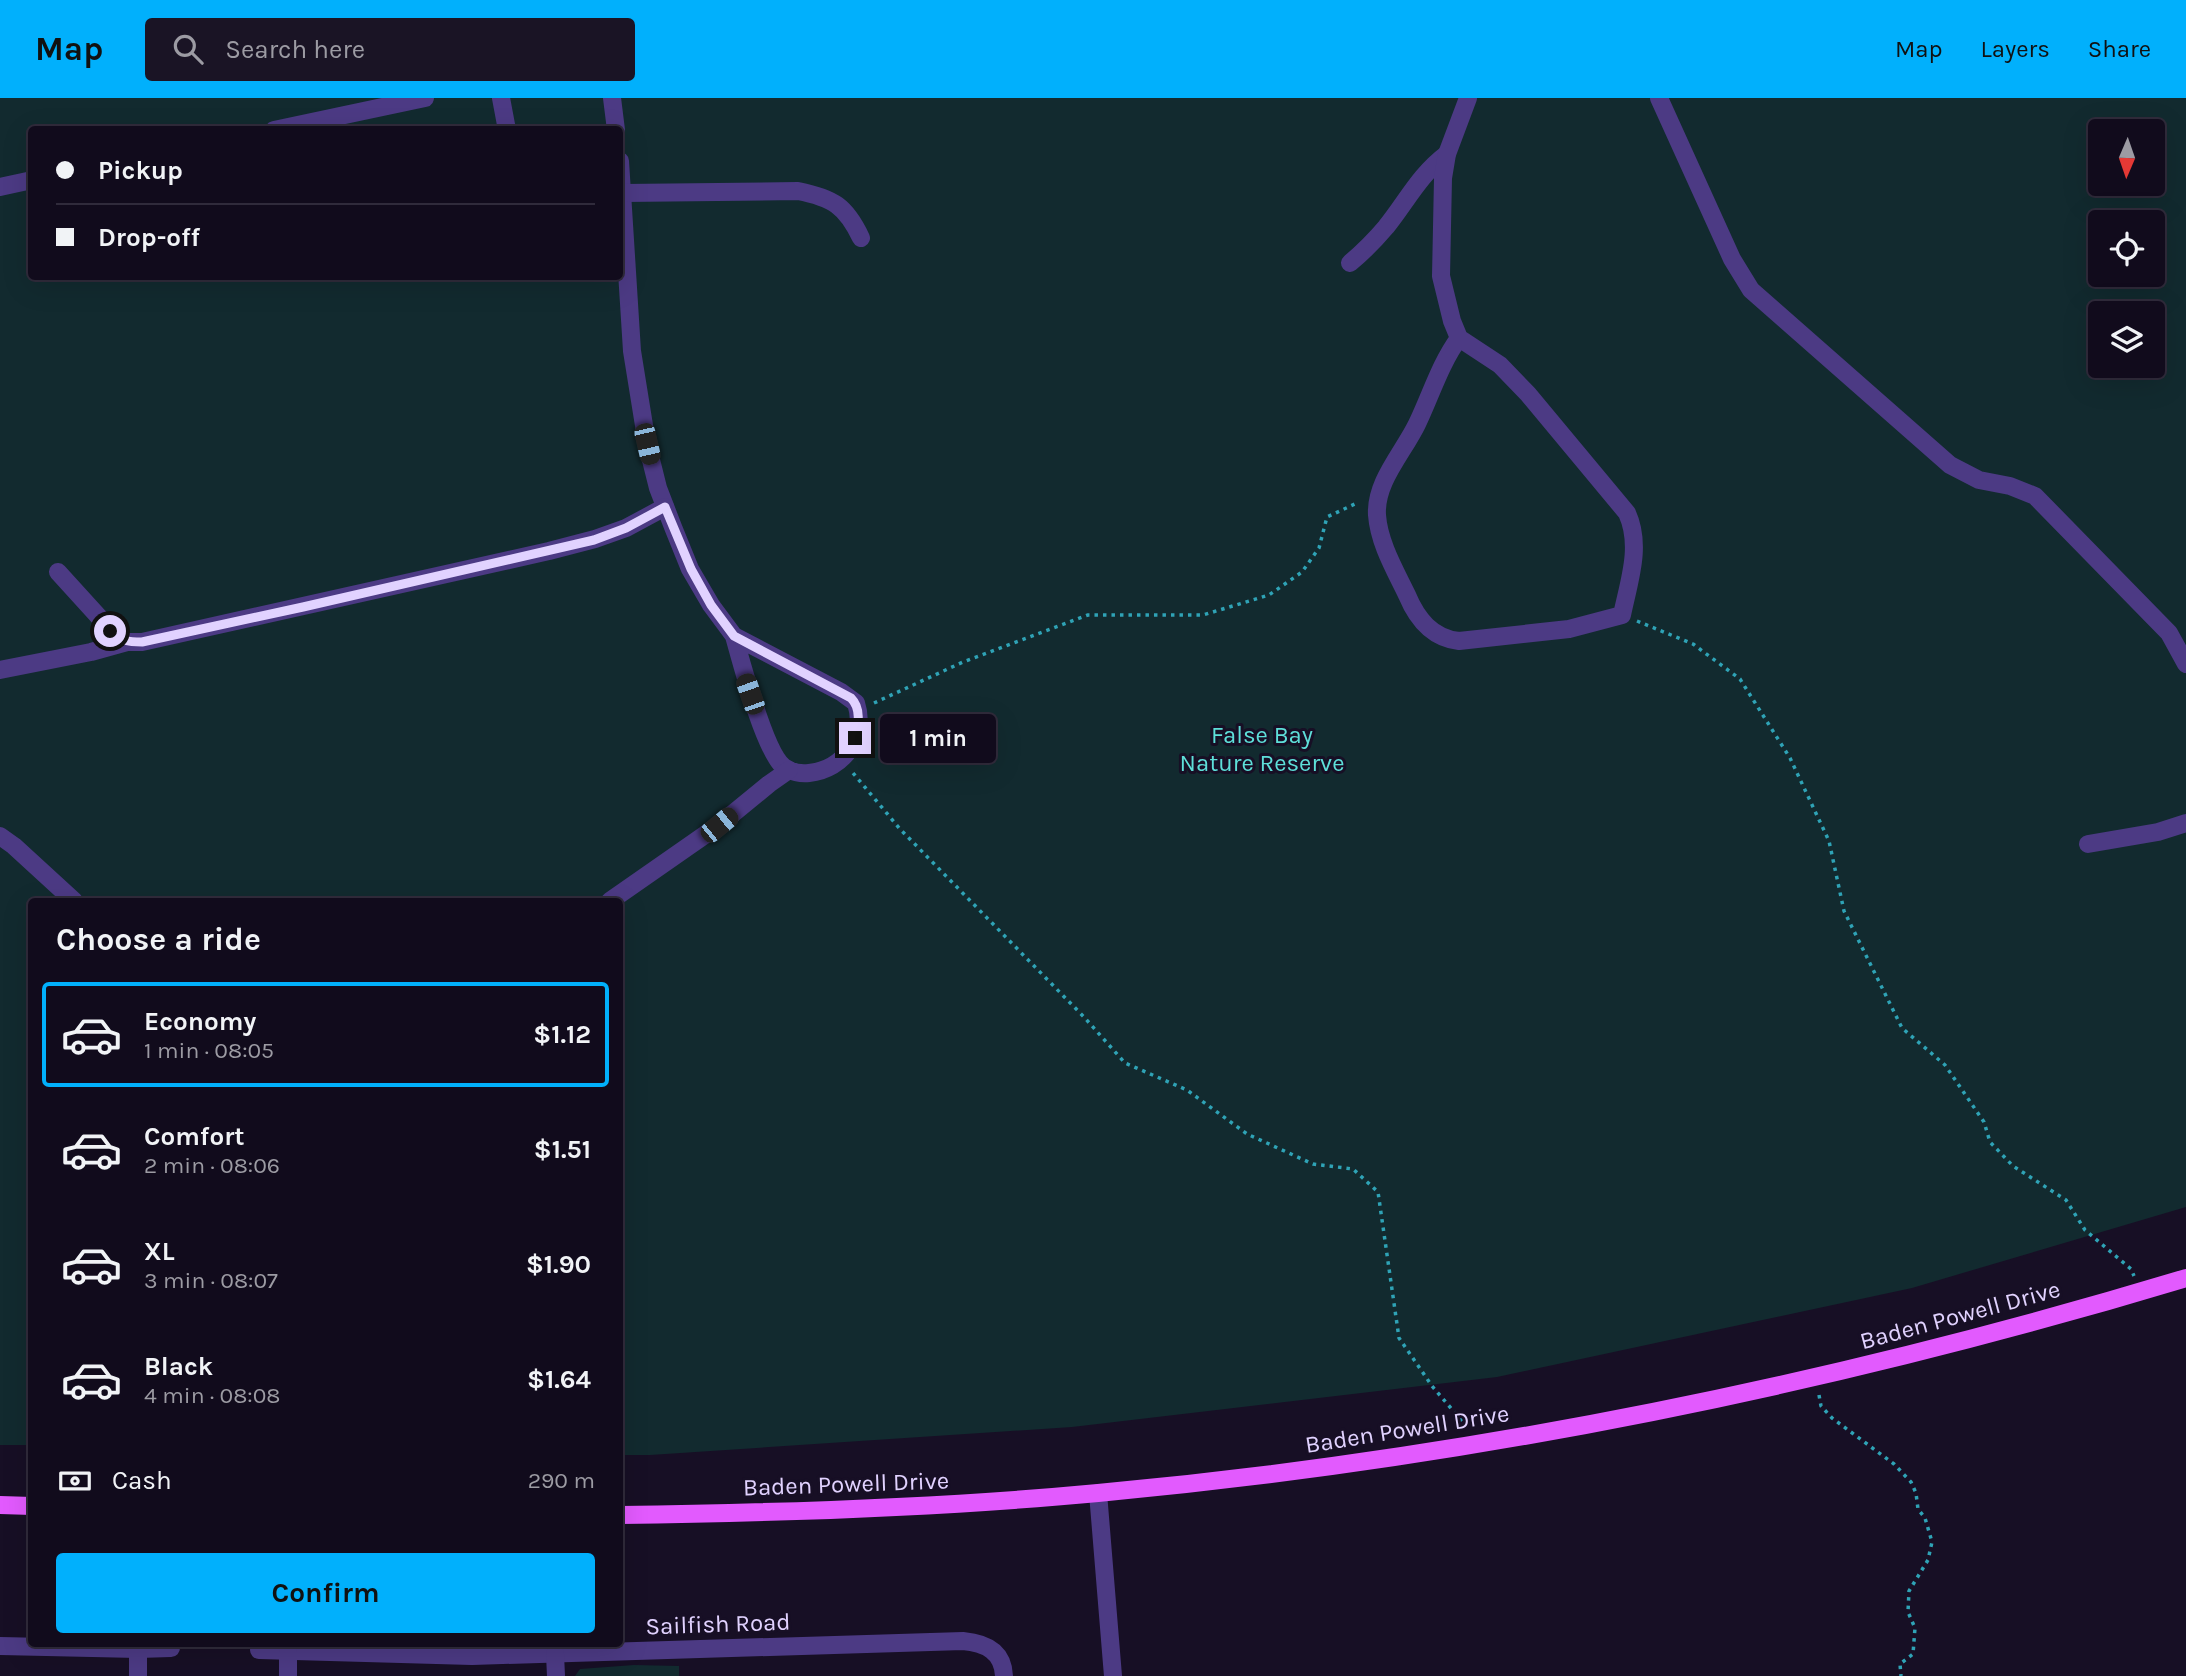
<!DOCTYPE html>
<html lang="en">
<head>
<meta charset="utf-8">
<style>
	:root { --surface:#110b1c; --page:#1a1425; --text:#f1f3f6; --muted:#9c9ba3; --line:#302b3b; --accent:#01b0fc }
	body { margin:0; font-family:Karla,sans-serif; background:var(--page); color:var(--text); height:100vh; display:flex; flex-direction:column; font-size:26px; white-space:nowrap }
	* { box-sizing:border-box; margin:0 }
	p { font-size:23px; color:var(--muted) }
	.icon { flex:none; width:38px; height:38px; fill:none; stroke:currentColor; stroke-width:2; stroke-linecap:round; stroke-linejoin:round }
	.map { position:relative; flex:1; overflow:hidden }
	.details { position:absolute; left:28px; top:800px; width:595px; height:749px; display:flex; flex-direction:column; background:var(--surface); border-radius:7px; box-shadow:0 7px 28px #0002,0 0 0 2px var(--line) }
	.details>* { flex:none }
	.hud { position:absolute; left:28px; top:28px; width:595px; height:154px; border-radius:7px; box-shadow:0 7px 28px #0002,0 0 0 2px var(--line); display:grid; align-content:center; height:154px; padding:0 28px; background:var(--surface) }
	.needle { width:46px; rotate:182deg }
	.controls { position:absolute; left:2088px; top:21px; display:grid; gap:14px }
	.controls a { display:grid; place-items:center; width:77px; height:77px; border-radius:7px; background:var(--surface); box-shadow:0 7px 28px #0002,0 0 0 2px var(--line); font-size:35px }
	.end { position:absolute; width:32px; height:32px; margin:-16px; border:9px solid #e1d2ff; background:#111; box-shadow:0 0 0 4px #111 }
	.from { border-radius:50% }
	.bubble { position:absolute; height:49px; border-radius:7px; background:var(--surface); box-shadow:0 7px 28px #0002,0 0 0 2px var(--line); font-size:23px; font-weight:700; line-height:49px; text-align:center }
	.car { position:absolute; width:21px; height:42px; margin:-21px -10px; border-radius:9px; box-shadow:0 0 5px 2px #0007; background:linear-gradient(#222 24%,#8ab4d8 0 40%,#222 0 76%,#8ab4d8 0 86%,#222 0) }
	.hud b { display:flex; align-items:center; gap:24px; height:66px; font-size:26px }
	.hud b+b { border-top:2px solid var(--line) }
	.hud i { width:18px; height:18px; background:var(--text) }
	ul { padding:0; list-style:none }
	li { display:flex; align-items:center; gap:21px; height:105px; margin:0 14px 10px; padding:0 14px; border:4px solid transparent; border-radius:7px }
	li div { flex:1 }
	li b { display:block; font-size:26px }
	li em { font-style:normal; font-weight:700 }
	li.on { border-color:var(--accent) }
	li>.icon { width:63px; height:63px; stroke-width:1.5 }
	h2 { padding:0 28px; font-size:32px; line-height:84px }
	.pay { display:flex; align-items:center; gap:18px; height:77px; padding:0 28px; font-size:26px }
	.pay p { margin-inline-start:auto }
	.action { display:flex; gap:14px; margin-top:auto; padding:14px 28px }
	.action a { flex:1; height:80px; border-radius:7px; background:var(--accent); color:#111; font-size:28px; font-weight:700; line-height:80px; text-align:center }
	header { display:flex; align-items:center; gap:42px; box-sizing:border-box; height:98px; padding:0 35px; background:var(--accent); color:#111 }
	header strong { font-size:33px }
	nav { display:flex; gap:38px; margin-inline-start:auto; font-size:24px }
	.search { width:490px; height:63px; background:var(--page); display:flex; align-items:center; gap:18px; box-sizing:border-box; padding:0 24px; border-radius:7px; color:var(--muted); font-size:26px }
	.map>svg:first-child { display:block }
	.green { fill:#122a2f; fill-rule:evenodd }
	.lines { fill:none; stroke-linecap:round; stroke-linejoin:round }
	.path { stroke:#2fa3b6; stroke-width:3.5; stroke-dasharray:3.5 5; stroke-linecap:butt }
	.minor { stroke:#4c3a84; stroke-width:18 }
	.major { stroke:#e25afe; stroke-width:18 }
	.route { stroke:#e1d2ff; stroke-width:9 }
	.labels { text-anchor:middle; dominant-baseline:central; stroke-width:6; stroke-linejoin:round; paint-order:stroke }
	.park-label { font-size:24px; fill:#5edfd9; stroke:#170f25 }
	.street-label { font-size:24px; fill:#e1d2ff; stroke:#170f25 }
</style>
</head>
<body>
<header>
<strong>Map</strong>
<div class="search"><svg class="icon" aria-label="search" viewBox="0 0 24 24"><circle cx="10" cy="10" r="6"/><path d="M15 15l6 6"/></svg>Search here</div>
<nav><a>Map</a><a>Layers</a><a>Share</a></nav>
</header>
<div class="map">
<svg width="2186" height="1578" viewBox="0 0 2186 1578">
	<rect width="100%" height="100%" fill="#170f25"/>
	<g class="green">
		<path d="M0,0H2186V1109L1912,1190L1497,1279L1072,1329L650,1357H620V803H32L31,1347H0ZM32,32H620V178H32ZM2100,33H2152V86H2100ZM2100,124H2152V177H2100ZM2100,215H2152V268H2100Z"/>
		<polygon points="634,1567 679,1568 679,1578 575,1578 580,1571"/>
	</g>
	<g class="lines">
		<g class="path">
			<polyline points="1637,523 1693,546 1740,581 1790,660 1829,743 1844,813 1902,930 1945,967 1984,1024 1990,1044 2013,1068 2066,1102 2085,1132 2131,1171 2134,1178"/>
			<polyline points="874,605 963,564 1088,517 1203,517 1269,497 1302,474 1319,450 1327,419 1359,404"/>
			<polyline points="853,675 900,731 1084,919 1125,965 1187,992 1247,1036 1313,1066 1353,1071 1378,1094 1399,1240 1432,1288 1467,1329"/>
			<polyline points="1819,1297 1821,1308 1832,1320 1894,1366 1911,1384 1916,1395 1918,1411 1925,1420 1932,1444 1928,1462 1909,1493 1908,1514 1915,1530 1913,1556 1900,1566 1901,1578"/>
		</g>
		<g class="minor">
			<polyline points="501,0 507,32"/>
			<polyline points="612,0 616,32"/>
			<polyline points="1659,0 1732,161 1751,192 1950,367 1979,382 2010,388 2035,398 2169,535 2186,566"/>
			<polyline points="274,32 425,0"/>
			<path d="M620,63L632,253L647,346L658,390L673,429L690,471L711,507L734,538L841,594L856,605C867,639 844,671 809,675C801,676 791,674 784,669C765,655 741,563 734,538"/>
			<polyline points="0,89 32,82"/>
			<path d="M623,95L798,93C833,100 846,108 861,140"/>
			<path d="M1350,165C1363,154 1375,142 1386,129C1407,103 1419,77 1447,56"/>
			<path d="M1459,240C1440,266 1431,297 1417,326C1403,355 1375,384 1377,417C1379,445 1395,472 1407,497C1417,521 1432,540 1459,543L1569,531L1622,517C1629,483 1642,448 1627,415L1528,296L1500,267L1459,240L1452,223L1441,178L1443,80L1447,56L1468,0"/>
			<polyline points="58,474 118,540 127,544 142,544 549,453 595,441 626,430 665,409"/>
			<polyline points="0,572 91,554 127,544"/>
			<polyline points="0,738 14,748 74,803"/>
			<polyline points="2088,746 2158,734 2186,725"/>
			<polyline points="610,803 719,727 769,686 789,672"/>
			<polyline points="1098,1395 1113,1578"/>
			<polyline points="0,1548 138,1551 171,1550"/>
			<path d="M259,1552L472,1558L963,1543C985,1545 1003,1553 1004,1578"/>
			<polyline points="555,1556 556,1578"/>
			<polyline points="138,1578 138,1551"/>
			<polyline points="288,1578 288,1554"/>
		</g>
		<g class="major">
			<polyline points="0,1407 32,1408"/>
			<path d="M620,1417C779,1415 939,1410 1098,1395C1467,1361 1832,1287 2186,1180"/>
		</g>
	</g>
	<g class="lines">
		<path class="route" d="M110,533C121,543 128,544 142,544L303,509L594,442L626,430L665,409L691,471L711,507L734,538L851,600C862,611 858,627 855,640"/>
	</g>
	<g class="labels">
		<g class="park-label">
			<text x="1262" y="637">False Bay<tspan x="1262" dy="28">Nature Reserve</tspan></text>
		</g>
		<g class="street-label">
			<text transform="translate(1960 1217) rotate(-15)">Baden Powell Drive</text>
			<text transform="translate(1407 1331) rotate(-9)">Baden Powell Drive</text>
			<text transform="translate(846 1386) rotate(-2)">Baden Powell Drive</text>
			<text transform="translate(718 1526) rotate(-2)">Sailfish Road</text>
		</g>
	</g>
</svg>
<div class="controls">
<a><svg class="needle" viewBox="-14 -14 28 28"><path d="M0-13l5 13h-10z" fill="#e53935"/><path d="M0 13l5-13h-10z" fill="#9c9ba3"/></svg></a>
<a><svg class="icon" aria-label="locate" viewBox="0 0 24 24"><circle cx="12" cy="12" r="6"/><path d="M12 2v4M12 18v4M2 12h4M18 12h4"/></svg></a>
<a><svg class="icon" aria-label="layers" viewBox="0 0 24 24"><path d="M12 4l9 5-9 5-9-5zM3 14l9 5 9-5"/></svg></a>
</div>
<i class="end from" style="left:110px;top:533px"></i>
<i class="end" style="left:855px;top:640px"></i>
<div class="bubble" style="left:880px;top:616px;width:116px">1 min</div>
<i class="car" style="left:647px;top:346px;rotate:167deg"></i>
<i class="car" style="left:750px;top:596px;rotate:341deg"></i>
<i class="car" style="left:719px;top:727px;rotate:51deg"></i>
<div class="hud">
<b><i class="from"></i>Pickup</b>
<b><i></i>Drop-off</b>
</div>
<section class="details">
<h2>Choose a ride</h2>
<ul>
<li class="on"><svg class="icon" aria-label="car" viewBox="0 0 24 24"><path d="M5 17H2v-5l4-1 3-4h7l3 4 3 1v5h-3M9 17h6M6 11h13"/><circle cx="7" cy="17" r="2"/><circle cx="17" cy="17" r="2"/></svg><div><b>Economy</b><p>1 min · 08:05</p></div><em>$1.12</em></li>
<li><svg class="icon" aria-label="car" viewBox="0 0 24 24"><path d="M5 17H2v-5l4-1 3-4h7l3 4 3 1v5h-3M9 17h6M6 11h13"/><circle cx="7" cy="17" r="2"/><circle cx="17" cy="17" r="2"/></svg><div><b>Comfort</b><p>2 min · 08:06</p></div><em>$1.51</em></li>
<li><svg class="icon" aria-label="car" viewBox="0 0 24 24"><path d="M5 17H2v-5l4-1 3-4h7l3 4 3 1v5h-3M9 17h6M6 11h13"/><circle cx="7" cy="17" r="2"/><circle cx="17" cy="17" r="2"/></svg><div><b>XL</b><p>3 min · 08:07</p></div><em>$1.90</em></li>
<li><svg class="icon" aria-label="car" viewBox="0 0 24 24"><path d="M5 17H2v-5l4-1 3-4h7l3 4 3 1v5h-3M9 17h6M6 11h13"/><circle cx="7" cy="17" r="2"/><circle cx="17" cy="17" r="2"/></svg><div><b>Black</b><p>4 min · 08:08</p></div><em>$1.64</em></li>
</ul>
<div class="pay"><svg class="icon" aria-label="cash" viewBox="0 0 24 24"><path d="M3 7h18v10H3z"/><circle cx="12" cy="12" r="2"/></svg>Cash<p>290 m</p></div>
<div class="action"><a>Confirm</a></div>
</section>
</div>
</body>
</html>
